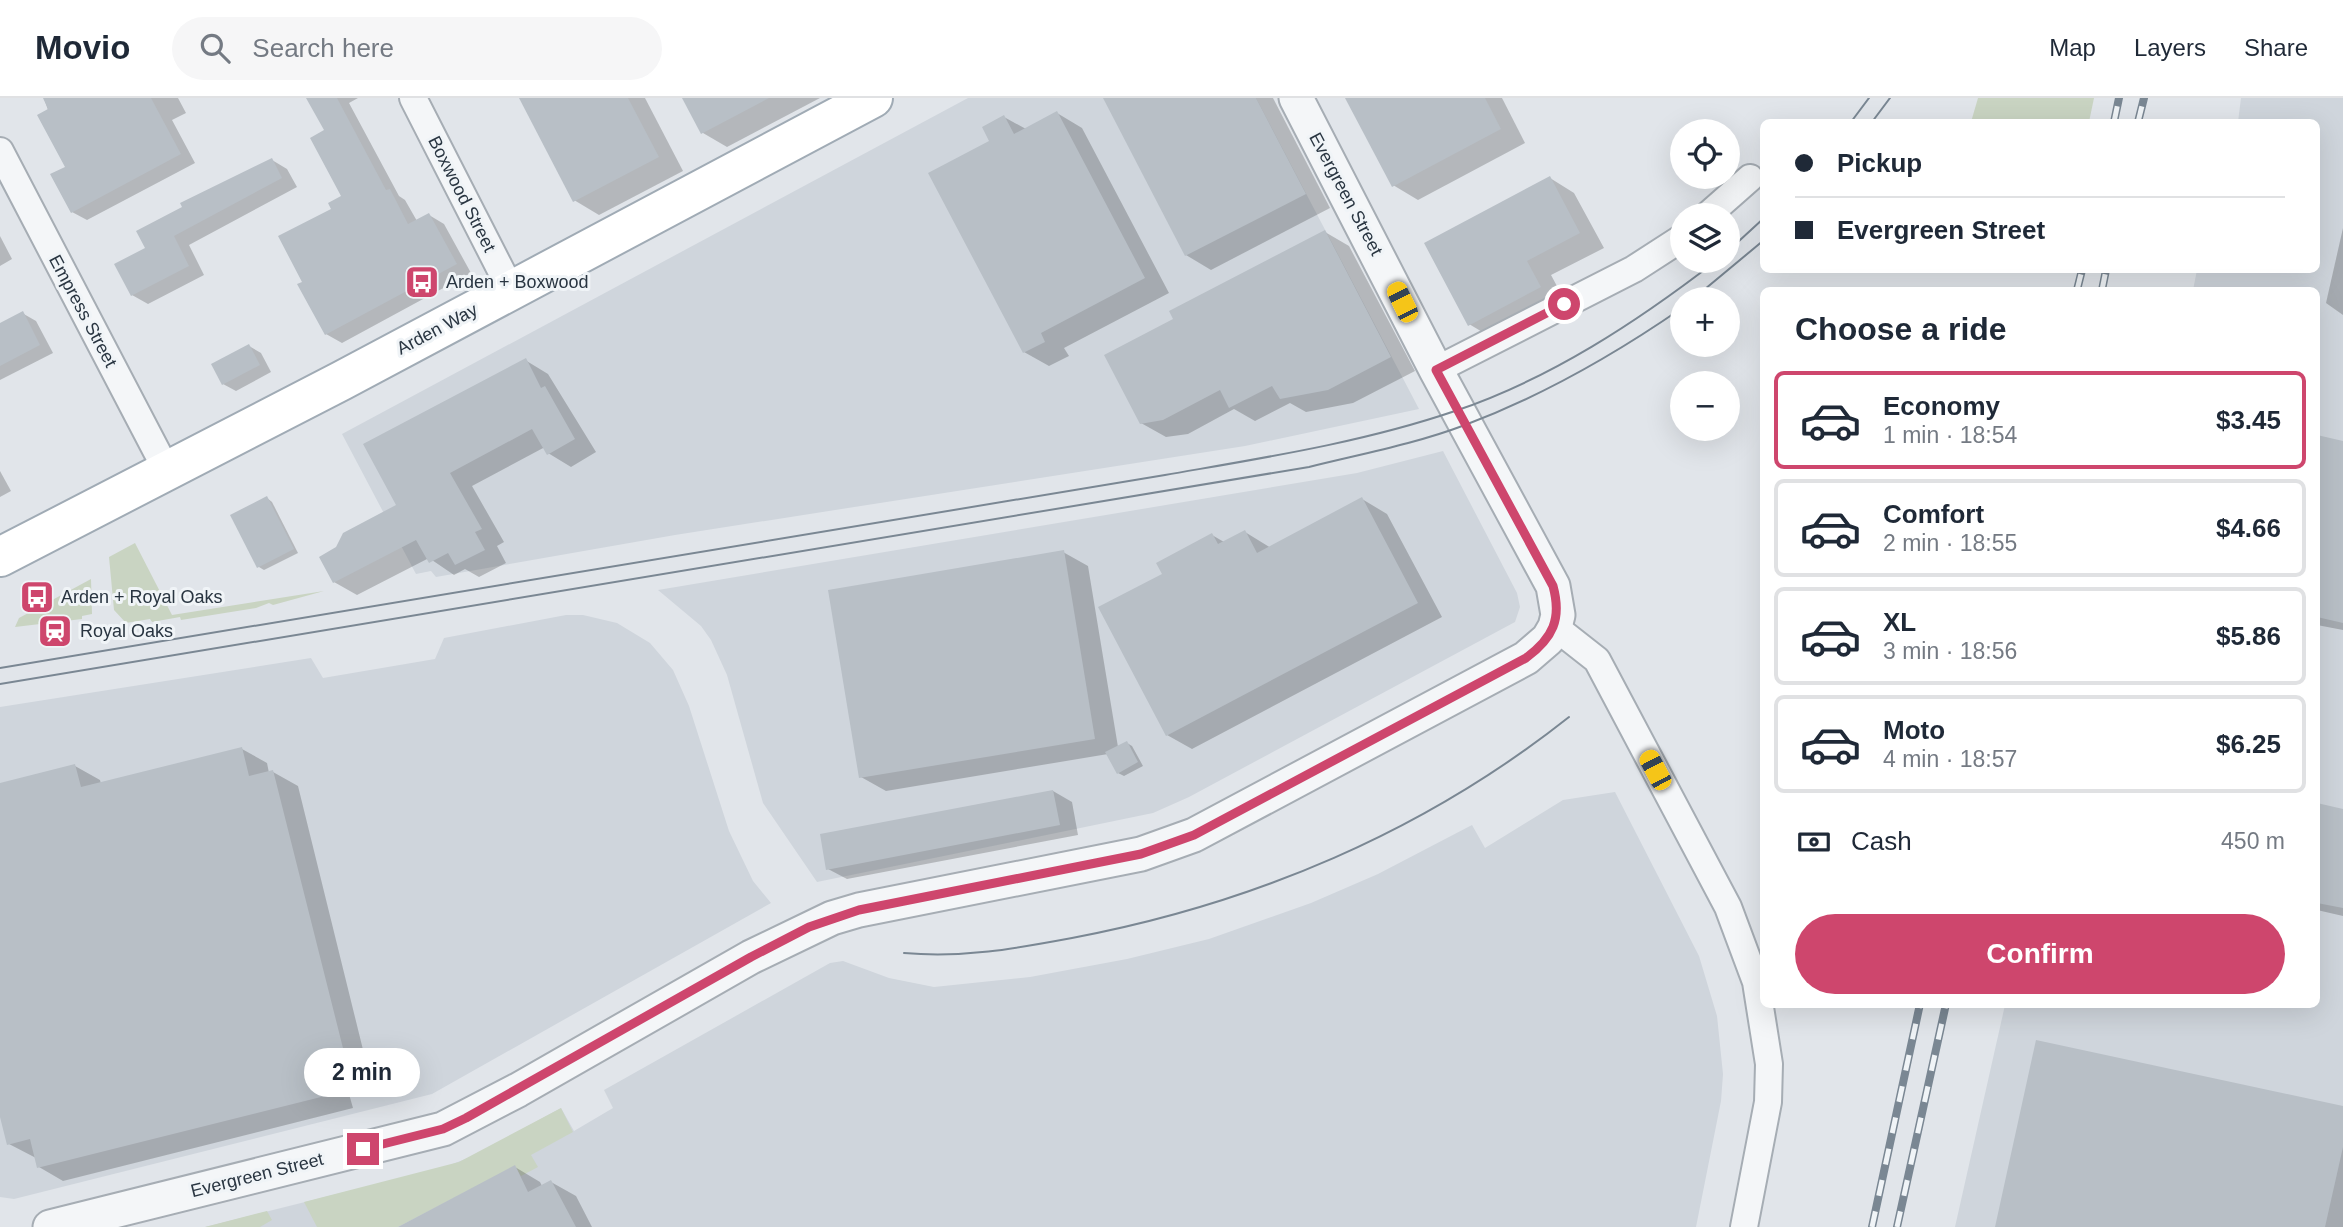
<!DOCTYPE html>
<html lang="en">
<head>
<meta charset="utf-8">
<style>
	:root { --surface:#fff; --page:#f6f6f7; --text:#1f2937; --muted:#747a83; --line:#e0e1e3; --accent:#ce466d }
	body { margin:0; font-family:Arial,sans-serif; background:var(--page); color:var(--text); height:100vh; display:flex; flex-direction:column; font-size:26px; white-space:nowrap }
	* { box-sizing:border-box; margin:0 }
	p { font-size:23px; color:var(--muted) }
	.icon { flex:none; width:38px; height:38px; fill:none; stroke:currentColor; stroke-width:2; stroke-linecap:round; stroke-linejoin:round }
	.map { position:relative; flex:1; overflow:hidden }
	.details { position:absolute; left:1760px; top:189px; width:560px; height:721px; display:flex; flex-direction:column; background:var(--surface); border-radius:10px; box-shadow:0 7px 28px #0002 }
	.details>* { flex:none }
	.hud { position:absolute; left:1760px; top:21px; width:560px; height:154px; border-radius:10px; box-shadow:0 7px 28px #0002; display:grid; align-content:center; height:154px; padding:0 35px; background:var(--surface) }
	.controls { position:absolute; left:1670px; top:21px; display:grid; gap:14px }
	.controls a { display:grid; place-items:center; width:70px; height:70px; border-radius:50%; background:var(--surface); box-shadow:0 7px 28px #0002; font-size:35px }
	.end { position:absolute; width:32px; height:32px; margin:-16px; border:9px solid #ce466d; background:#fff; box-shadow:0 0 0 4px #fff }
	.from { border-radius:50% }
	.bubble { position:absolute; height:49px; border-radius:24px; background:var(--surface); box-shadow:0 7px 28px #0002; font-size:23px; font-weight:800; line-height:49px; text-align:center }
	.car { position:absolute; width:21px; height:42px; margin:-21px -10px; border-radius:9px; box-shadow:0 0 5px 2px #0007; background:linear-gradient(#f5c518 24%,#345 0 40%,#f5c518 0 76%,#345 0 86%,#f5c518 0) }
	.hud b { display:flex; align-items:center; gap:24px; height:66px; font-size:26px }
	.hud b+b { border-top:2px solid var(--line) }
	.hud i { width:18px; height:18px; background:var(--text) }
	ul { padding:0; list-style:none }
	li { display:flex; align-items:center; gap:21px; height:98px; margin:0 14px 10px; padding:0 21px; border:4px solid var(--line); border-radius:10px }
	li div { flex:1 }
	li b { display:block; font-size:26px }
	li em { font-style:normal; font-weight:800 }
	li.current { border-color:var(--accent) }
	li>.icon { width:63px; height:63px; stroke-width:1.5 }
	h2 { padding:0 35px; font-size:32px; line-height:84px }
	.pay { display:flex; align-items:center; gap:18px; height:77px; padding:0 35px; font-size:26px }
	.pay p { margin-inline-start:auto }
	.action { display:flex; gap:14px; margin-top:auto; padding:14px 35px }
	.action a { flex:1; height:80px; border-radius:42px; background:var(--accent); color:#fff; font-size:28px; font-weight:800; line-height:80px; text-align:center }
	header { display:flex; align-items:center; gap:42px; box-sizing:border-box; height:98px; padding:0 35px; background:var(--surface); border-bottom:2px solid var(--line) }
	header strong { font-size:33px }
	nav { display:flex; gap:38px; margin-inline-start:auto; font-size:24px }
	.search { width:490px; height:63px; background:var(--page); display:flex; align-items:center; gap:18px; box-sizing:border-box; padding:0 24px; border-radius:38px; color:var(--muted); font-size:26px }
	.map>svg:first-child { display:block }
	.built { fill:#cfd5dc }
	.green { fill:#c9d4c2 }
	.shadow { fill:#0003 }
	.building { fill:#b8bfc6 }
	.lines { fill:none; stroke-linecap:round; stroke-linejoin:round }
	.minor-casing { stroke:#a6adb4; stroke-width:30 }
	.tertiary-casing { stroke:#a6adb4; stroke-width:37 }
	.primary-casing { stroke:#a0abb5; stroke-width:42 }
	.minor { stroke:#f4f6f8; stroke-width:26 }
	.tertiary { stroke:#f4f6f8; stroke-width:33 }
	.primary { stroke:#fff; stroke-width:38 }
	.tram { stroke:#7a8793; stroke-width:2 }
	.rail-casing { stroke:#7a8793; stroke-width:8 }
	.rail { stroke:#f0f4f7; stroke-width:5; stroke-dasharray:16; stroke-linecap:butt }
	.route { stroke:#ce466d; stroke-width:9 }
	.labels { text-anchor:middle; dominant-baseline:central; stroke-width:6; stroke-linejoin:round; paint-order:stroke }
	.street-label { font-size:18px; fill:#293541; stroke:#f0f4f7 }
	.poi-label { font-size:18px; fill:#293541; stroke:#f0f4f7; text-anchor:start }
</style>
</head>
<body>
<header>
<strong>Movio</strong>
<div class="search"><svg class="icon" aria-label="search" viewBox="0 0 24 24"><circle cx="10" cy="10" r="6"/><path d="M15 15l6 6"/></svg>Search here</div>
<nav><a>Map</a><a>Layers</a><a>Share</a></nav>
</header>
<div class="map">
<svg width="2343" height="1129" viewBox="0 0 2343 1129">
	<rect width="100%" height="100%" fill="#e1e5ea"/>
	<g class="built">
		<polygon points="968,0 1256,0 1419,311 1245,348 675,437 436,479 431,473 416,476 342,336"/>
		<polygon points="2241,0 2343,0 2343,1129 1955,1129 2005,907 2317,906 2317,192 2193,192 2197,172 2317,172 2317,24 2238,24"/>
		<polygon points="1443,353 1517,495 1520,509 1515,524 1189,699 1153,715 817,784 763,705 727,577 711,542 701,528 658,492 1357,375"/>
		<polygon points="566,517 583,517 617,525 650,545 673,572 689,608 729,733 753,783 771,805 432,996 14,1101 0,1099 0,609 311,560 323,580 435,561 444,540"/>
		<polygon points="1615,694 1699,858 1717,918 1723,976 1721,1003 1696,1129 205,1129 445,1069 473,1058 561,1010 574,1033 613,1010 604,992 830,865 843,863 889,880 934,889 1030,879 1127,861 1209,841 1311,805 1378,776 1472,727 1485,750 1563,702"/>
	</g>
	<g class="green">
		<polygon points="1978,0 2094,0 2089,24 1971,24"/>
		<polygon points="135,445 172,517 324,493 273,507 269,505 256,510 181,522 180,519 152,524 150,521 126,525 114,512 109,459"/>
		<polygon points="91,481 92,516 82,518 82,521 15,529 19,520"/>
		<polygon points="561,1010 573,1034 531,1057 538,1069 521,1078 515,1068 398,1129 317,1129 304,1104 459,1064"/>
		<polygon points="267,1113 272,1122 260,1129 205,1129"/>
	</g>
	<g class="shadow">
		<polygon points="44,0 178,0 186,15 172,22 195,65 87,122 72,114 67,69"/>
		<polygon points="308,0 358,0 349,5 399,98 405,102 417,123 429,117 444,126 471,175 342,245 326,236 334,111 343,99 326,33"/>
		<polygon points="521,0 645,0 683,73 599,117 574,102"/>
		<polygon points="684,0 820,0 727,49 703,35"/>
		<polygon points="1105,0 1273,0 1330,110 1211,172 1186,157"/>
		<polygon points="1347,0 1502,0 1525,45 1418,102 1393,87"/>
		<polygon points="1057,15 1082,30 1169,195 1064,250 1069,258 1049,268 1024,254 992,44 1004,19 1026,31"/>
		<polygon points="272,62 287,71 297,89 189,147 204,177 148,206 132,197 147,151"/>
		<polygon points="1550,80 1574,95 1604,150 1551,177 1565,203 1494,241 1469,226"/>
		<polygon points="2343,130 2343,217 2326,205"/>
		<polygon points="1325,134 1349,148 1415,273 1353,305 1306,314 1290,305 1255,323 1234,311 1188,336 1166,339 1141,325 1175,222"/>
		<polygon points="0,138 12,161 0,168"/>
		<polygon points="22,215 36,223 53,255 0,282 0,227"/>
		<polygon points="249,248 261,255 271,274 236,293 223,286"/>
		<polygon points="525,262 548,276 596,354 571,369 548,355 545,349 472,388 504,444 497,448 506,465 479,479 465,471 454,477 429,460 357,497 334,484"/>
		<polygon points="2317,339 2343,345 2343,532 2317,527"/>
		<polygon points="0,373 11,393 0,399"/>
		<polygon points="267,400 272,404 298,455 264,472 259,469"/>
		<polygon points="1362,401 1387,416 1442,519 1192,651 1167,637 1164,477 1212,437 1224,444 1245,434 1271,450"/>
		<polygon points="1063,454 1088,468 1118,649 1127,645 1132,648 1143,668 1124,678 1118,675 1108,656 886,693 861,679"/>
		<polygon points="242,651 267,665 269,675 273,674 298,688 369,976 345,982 353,1010 63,1083 39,1069 36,1060 9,1046 0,1010 0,686 75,668 100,682 101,686"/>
		<polygon points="1053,693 1072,704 1078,737 847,781 828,771"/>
		<polygon points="2317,707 2343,713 2343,818 2317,812"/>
		<polygon points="2343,1010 2343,1129 1997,1129"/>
		<polygon points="515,1069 540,1084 542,1088 551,1084 576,1098 592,1129 402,1129"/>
	</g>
	<g class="building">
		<polygon points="43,0 151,0 181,56 71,115 50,76 65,69 37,17 48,11"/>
		<polygon points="306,0 337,0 386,92 390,91 408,126 429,115 457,166 325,237 297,186 302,184 278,138 331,111 328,105 341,98 310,40 324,32"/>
		<polygon points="519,0 628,0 659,59 573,104"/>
		<polygon points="682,0 769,0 701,36"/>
		<polygon points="1103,0 1256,0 1306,96 1185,158"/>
		<polygon points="1345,0 1485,0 1501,31 1392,89"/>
		<polygon points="1057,13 1145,180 1041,235 1045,244 1023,255 928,75 989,43 982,29 1004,17 1014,36"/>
		<polygon points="272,60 282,80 174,138 189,168 131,198 114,166 145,150 136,133 182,109 180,105"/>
		<polygon points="1550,78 1580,135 1527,163 1541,189 1468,228 1424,145"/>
		<polygon points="1325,132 1391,259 1328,292 1280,301 1272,288 1229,310 1220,292 1163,322 1140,326 1104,257 1173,221 1169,213"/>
		<polygon points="23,213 40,247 0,268 0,225"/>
		<polygon points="249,246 260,267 222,287 211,266"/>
		<polygon points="526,260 541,290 545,288 575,341 547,357 532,331 450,375 482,431 475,434 485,452 455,467 448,455 429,465 416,442 333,485 319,459 336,449 343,435 396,407 363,346"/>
		<polygon points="2317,337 2343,343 2343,525 2317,519"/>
		<polygon points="267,398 294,451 257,470 230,417"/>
		<polygon points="1362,399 1418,505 1166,638 1098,509 1162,476 1156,465 1212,435 1218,446 1245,432 1257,455"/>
		<polygon points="1064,452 1095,641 859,680 828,492"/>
		<polygon points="1127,643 1138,664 1117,676 1105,654"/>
		<polygon points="242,649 249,678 273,672 346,962 322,968 329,997 37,1070 30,1041 7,1047 0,1019 0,685 75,666 81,689"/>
		<polygon points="1053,692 1060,727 826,772 820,736"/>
		<polygon points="2317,705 2343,711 2343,810 2317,805"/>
		<polygon points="2036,942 2343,1008 2343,1049 2325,1129 1995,1129"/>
		<polygon points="515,1067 528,1094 551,1082 576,1129 398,1129"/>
	</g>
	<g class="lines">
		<g class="minor-casing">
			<g id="minor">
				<polyline points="413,0 511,192"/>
				<polyline points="0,53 167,373"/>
				<polyline points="1708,117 1750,80"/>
				<polyline points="1436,272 1634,171 1682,140"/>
				<polyline points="1555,529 1597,562 1728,809 1756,884 1769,966 1768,1004 1744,1129"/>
			</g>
		</g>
		<g class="tertiary-casing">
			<polyline id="tertiary" points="50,1129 443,1031 518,992 751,859 832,820 859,812 1141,756 1194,737 1526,560 1548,541 1555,529 1558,517 1553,488 1436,272 1296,0"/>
		</g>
		<g class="primary-casing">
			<polyline id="primary" points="0,459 341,283 873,0"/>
		</g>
		<use href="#minor" class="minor"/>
		<use href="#tertiary" class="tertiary"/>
		<use href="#primary" class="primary"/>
		<g class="tram">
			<polyline points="1851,24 1869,0"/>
			<polyline points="1872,24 1890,0"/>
			<polyline points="1727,154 1764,120"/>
			<polyline points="1693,201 1764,142"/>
			<path d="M0,570L1165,377C1262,360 1361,345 1455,313C1550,281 1637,224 1716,163"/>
			<path d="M0,586L1309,369C1361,356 1415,346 1465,327C1542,298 1614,257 1682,210"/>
			<path d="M904,855C964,860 1013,851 1072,840C1253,806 1424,734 1569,619"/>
		</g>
		<g class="rail-casing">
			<g id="rail">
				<polyline points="2114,24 2119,0"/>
				<polyline points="2138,24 2144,0"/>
				<polyline points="2077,192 2082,172"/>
				<polyline points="2102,192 2106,172"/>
				<polyline points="1872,1129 1920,906"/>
				<polyline points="1897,1129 1946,906"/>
			</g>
		</g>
		<use href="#rail" class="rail"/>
	</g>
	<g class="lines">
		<path class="route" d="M363,1051L443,1031L466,1020L751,859L809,829L859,812L1141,756L1194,737L1526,560C1553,540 1562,521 1553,488L1436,272L1564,206"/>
	</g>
	<defs>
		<g id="bus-square" transform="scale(1.75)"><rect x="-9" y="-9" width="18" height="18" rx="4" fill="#ce466d" stroke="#f0f4f7"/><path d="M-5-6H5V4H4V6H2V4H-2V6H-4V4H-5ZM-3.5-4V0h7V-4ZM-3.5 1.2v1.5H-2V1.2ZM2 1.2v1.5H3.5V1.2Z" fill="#fff"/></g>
		<g id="station-square" transform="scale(1.75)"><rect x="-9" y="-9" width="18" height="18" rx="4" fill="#ce466d" stroke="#f0f4f7"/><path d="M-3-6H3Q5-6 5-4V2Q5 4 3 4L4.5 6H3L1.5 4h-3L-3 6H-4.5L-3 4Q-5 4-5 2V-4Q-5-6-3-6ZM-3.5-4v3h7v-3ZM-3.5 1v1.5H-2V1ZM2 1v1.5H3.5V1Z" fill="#fff"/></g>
	</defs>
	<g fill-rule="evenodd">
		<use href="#bus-square" x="422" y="184"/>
		<use href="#bus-square" x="37" y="499"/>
		<use href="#station-square" x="55" y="533"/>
	</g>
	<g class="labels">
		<g class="street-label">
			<text transform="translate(462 96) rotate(63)">Boxwood Street</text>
			<text transform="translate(1346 96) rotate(62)">Evergreen Street</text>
			<text transform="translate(83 213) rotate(62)">Empress Street</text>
			<text transform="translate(437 231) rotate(-28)">Arden Way</text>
			<text transform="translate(257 1077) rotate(-14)">Evergreen Street</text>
		</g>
		<g class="poi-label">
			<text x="446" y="184">Arden + Boxwood</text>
			<text x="61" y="499">Arden + Royal Oaks</text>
			<text x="80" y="533">Royal Oaks</text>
		</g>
	</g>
</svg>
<div class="controls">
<a><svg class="icon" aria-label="locate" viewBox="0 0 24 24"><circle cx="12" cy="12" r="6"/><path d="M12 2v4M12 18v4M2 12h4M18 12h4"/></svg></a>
<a><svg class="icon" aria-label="layers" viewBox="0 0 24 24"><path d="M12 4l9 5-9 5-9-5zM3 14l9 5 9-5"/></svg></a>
<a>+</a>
<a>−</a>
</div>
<i class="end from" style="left:1564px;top:206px"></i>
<i class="end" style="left:363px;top:1051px"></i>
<div class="bubble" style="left:304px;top:950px;width:116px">2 min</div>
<i class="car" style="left:1402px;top:204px;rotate:334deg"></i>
<i class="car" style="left:1655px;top:672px;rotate:332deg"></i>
<div class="hud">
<b><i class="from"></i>Pickup</b>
<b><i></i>Evergreen Street</b>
</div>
<section class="details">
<h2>Choose a ride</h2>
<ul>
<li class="current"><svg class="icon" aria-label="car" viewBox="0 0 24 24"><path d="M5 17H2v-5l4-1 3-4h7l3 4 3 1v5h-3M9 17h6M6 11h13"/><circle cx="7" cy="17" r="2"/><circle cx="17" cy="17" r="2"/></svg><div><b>Economy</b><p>1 min · 18:54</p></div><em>$3.45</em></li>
<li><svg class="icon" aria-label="car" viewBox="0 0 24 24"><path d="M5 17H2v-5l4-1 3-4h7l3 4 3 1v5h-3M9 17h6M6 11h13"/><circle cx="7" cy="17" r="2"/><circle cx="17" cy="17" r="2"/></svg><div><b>Comfort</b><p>2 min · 18:55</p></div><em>$4.66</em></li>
<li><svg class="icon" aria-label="car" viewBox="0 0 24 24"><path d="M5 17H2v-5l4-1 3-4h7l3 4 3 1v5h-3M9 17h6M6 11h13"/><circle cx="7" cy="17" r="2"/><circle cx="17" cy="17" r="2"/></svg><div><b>XL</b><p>3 min · 18:56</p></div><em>$5.86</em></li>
<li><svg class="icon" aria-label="car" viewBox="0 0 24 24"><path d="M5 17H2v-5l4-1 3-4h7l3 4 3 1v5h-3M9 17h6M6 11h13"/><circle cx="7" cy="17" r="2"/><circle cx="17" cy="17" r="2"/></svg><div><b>Moto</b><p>4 min · 18:57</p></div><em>$6.25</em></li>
</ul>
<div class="pay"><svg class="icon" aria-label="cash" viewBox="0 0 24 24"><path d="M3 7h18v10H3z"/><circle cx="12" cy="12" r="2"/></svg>Cash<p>450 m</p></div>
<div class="action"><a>Confirm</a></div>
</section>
</div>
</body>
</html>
